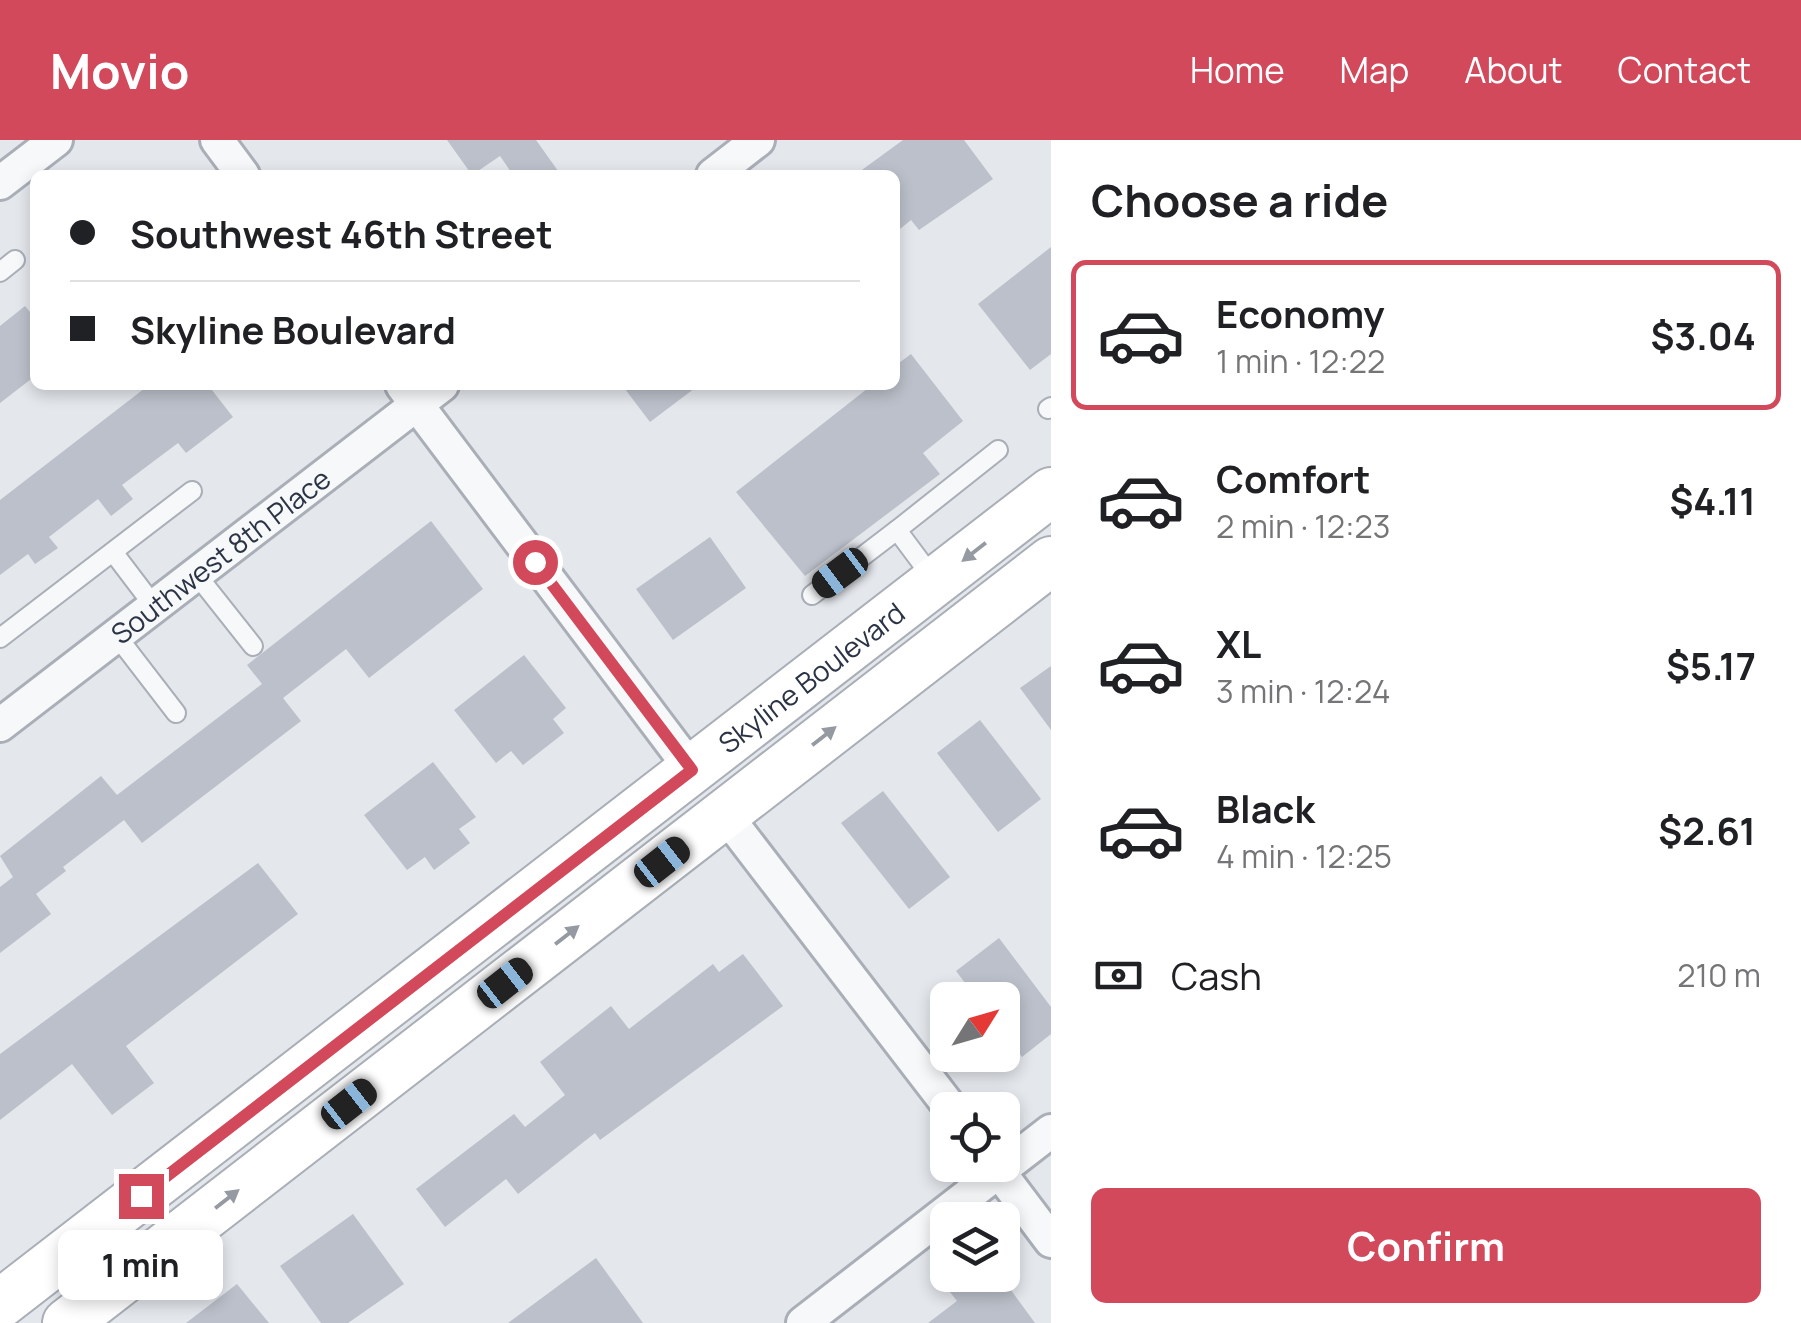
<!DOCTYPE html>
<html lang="en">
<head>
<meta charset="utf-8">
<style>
	:root { --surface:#fff; --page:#f2f2f2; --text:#202124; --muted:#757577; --line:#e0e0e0; --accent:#d1495b }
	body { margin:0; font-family:Manrope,sans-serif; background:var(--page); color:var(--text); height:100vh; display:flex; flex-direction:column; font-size:38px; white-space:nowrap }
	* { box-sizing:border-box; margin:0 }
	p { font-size:32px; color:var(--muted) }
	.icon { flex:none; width:55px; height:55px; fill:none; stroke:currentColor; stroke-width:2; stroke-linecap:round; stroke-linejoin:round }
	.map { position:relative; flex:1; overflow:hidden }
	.side { display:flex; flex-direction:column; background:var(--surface); width:750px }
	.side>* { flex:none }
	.hud { position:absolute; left:30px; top:30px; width:870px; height:220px; border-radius:15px; box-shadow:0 5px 15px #0003; display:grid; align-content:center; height:220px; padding:0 40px; background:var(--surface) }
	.needle { width:65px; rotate:53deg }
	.buttons { position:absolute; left:930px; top:842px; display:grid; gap:20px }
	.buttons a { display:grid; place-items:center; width:90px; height:90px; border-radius:15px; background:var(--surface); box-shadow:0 5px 15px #0003; font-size:50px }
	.end { position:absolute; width:45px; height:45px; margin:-22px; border:12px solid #d1495b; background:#fff; box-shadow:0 0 0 5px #fff }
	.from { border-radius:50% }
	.bubble { position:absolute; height:70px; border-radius:15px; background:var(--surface); box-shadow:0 5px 15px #0003; font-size:32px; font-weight:700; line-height:70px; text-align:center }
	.car { position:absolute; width:30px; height:60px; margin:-30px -15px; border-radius:12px; box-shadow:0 0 8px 2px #0007; background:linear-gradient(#222 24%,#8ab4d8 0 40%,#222 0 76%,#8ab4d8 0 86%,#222 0) }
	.hud b { display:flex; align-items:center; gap:35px; height:95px; font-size:38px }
	.hud b+b { border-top:2px solid var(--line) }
	.hud i { width:25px; height:25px; background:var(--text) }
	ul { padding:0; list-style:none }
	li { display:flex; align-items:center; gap:30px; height:150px; margin:0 20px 15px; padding:0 20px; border:5px solid transparent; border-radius:15px }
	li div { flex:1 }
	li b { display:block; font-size:38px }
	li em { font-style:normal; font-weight:700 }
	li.active { border-color:var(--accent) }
	li>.icon { width:90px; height:90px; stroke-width:1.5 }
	h2 { padding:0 40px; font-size:45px; line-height:120px }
	.pay { display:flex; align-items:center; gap:25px; height:110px; padding:0 40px; font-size:38px }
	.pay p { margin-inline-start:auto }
	.primary-button { display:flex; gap:20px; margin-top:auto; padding:20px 40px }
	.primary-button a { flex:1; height:115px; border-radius:15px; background:var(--accent); color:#fff; font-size:40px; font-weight:700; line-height:115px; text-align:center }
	header { display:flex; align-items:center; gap:60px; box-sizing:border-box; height:140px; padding:0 50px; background:var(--accent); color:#fff }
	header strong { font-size:48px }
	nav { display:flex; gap:55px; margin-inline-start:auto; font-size:35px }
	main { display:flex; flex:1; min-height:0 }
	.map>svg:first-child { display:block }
	.building { fill:#bbc0ca }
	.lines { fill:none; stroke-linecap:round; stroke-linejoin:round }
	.lane-casing { stroke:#a9aeb7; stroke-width:22 }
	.street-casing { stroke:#a9aeb7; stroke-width:38 }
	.secondary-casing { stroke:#a9aeb7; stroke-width:52 }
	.lane { stroke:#f7f8fa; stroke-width:18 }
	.street { stroke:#f7f8fa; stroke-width:32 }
	.secondary { stroke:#fff; stroke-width:48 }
	.oneway { fill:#959aa2 }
	.route { stroke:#d1495b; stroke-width:12 }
	.labels { text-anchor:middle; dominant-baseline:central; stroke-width:8; stroke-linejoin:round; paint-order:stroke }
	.street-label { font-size:28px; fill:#2b3445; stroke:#f4f6f9 }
</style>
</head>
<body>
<header>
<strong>Movio</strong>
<nav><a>Home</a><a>Map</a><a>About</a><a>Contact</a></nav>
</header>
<main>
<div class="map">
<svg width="1051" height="1183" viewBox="0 0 1051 1183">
	<rect width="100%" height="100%" fill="#e4e7ec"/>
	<g class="building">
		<polygon points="447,0 536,0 561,35 513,35 500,16 472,35"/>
		<polygon points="903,0 964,0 993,39 919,90 911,80 895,93 895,35 855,35"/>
		<polygon points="1051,107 1051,214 1030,230 978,164"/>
		<polygon points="25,166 35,178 35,236 0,263 0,186"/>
		<polygon points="911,214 963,281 923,313 940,334 805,436 736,352 872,245 895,245 895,226"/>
		<polygon points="149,245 208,245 233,277 186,313 178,303 122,345 133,359 111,376 98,359 49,397 58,408 35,424 28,414 0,435 0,360"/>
		<polygon points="622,245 699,245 650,282"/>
		<polygon points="431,381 483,449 369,538 346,509 283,558 301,581 142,703 124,680 63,727 66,731 36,754 51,774 0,813 0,747 13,737 0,716 101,636 117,655 262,544 247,525"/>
		<polygon points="710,397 746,448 673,500 636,449"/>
		<polygon points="524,515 566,568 553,579 564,593 523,625 511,611 496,623 454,570"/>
		<polygon points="1051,526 1051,590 1020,548"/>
		<polygon points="980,580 1041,659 998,692 937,613"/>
		<polygon points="433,622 476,677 459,689 470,703 434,730 425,717 407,730 364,675"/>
		<polygon points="883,651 950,737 909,769 841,683"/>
		<polygon points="258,723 298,774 126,906 154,943 112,975 72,924 0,980 0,914"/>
		<polygon points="999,798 1051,867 1051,894 1022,917 1002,892 1002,860 978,860 956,831"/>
		<polygon points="743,814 783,866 600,1000 595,993 518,1054 506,1039 445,1087 416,1049 514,974 525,987 565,955 540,922 611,866 629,889 713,824 719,832"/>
		<polygon points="353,1074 404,1144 348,1183 321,1183 280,1126"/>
		<polygon points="596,1118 643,1183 508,1183"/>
		<polygon points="972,1135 1000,1135 1035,1183 928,1183 957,1161 950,1152"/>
		<polygon points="237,1144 269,1183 186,1183"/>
	</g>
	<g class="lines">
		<g class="lane-casing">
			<g id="lane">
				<polyline points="0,132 15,120"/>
				<polyline points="1048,269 1051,267"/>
				<polyline points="113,412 154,466"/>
				<polyline points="196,434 253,506"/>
				<polyline points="935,441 897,390 998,310"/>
				<polyline points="812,455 897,390"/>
				<polyline points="116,495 176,573"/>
				<polyline points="0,498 192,351"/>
			</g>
		</g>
		<g class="street-casing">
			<g id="street">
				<polyline points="217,0 243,35"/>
				<polyline points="713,35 758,0"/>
				<polyline points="0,43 56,0"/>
				<polyline points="402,245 692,630"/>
				<path id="s1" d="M0,585L442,245"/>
				<polyline points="724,673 952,970"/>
				<polyline points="994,1025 1051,1101"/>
				<polyline points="803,1183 1051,991"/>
			</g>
		</g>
		<g class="secondary-casing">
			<g id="secondary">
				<path id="s2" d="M0,1164L1051,352"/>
				<polyline points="67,1183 1051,421"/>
			</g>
		</g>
		<use href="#lane" class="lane"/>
		<use href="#street" class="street"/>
		<use href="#secondary" class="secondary"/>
	</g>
	<defs><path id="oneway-solid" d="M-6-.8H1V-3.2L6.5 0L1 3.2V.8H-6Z" transform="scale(2.5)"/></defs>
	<g class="oneway">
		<use href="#oneway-solid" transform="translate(974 412) rotate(142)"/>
		<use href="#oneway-solid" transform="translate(824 596) rotate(-38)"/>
		<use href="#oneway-solid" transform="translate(567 795) rotate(-38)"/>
		<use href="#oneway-solid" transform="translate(227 1059) rotate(-38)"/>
	</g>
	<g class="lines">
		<polyline class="route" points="141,1056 692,630 535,422"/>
	</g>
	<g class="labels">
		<g class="street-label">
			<text stroke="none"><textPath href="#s1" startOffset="278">Southwest 8th Place</textPath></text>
			<text stroke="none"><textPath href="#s2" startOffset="1025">Skyline Boulevard</textPath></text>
		</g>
	</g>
</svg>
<div class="buttons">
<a><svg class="needle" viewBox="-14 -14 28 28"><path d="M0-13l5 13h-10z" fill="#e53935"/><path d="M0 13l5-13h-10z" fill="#757577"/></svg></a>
<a><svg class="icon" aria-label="locate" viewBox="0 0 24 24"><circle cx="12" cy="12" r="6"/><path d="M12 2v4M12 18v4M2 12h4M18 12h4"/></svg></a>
<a><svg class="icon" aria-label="layers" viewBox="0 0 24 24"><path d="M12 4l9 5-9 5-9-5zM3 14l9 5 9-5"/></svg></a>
</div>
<i class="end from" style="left:535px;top:422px"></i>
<i class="end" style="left:141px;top:1056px"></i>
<div class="bubble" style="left:58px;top:1090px;width:165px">1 min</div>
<i class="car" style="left:840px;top:433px;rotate:233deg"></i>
<i class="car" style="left:662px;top:722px;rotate:52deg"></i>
<i class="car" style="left:505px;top:843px;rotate:52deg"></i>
<i class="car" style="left:349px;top:964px;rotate:52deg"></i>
<div class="hud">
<b><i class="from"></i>Southwest 46th Street</b>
<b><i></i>Skyline Boulevard</b>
</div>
</div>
<section class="side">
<h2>Choose a ride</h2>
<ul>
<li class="active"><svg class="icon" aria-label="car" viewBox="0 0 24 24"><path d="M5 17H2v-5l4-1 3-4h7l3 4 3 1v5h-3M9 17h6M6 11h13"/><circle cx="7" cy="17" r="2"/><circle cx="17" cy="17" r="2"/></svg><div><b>Economy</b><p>1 min · 12:22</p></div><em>$3.04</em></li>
<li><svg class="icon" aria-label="car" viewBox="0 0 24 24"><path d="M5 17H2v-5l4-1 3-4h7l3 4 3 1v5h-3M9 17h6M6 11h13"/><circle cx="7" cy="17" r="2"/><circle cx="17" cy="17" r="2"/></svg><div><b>Comfort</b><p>2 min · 12:23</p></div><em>$4.11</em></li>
<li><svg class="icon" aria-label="car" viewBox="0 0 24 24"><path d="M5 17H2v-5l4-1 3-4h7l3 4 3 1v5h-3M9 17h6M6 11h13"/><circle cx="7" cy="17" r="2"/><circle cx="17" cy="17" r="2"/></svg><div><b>XL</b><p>3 min · 12:24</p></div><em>$5.17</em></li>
<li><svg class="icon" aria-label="car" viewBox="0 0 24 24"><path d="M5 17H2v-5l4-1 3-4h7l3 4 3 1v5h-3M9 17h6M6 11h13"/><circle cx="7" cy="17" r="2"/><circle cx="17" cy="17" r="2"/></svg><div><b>Black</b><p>4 min · 12:25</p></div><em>$2.61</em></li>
</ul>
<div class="pay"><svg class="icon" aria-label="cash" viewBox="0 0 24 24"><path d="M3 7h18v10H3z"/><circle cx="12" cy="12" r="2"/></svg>Cash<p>210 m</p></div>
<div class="primary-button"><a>Confirm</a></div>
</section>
</main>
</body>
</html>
